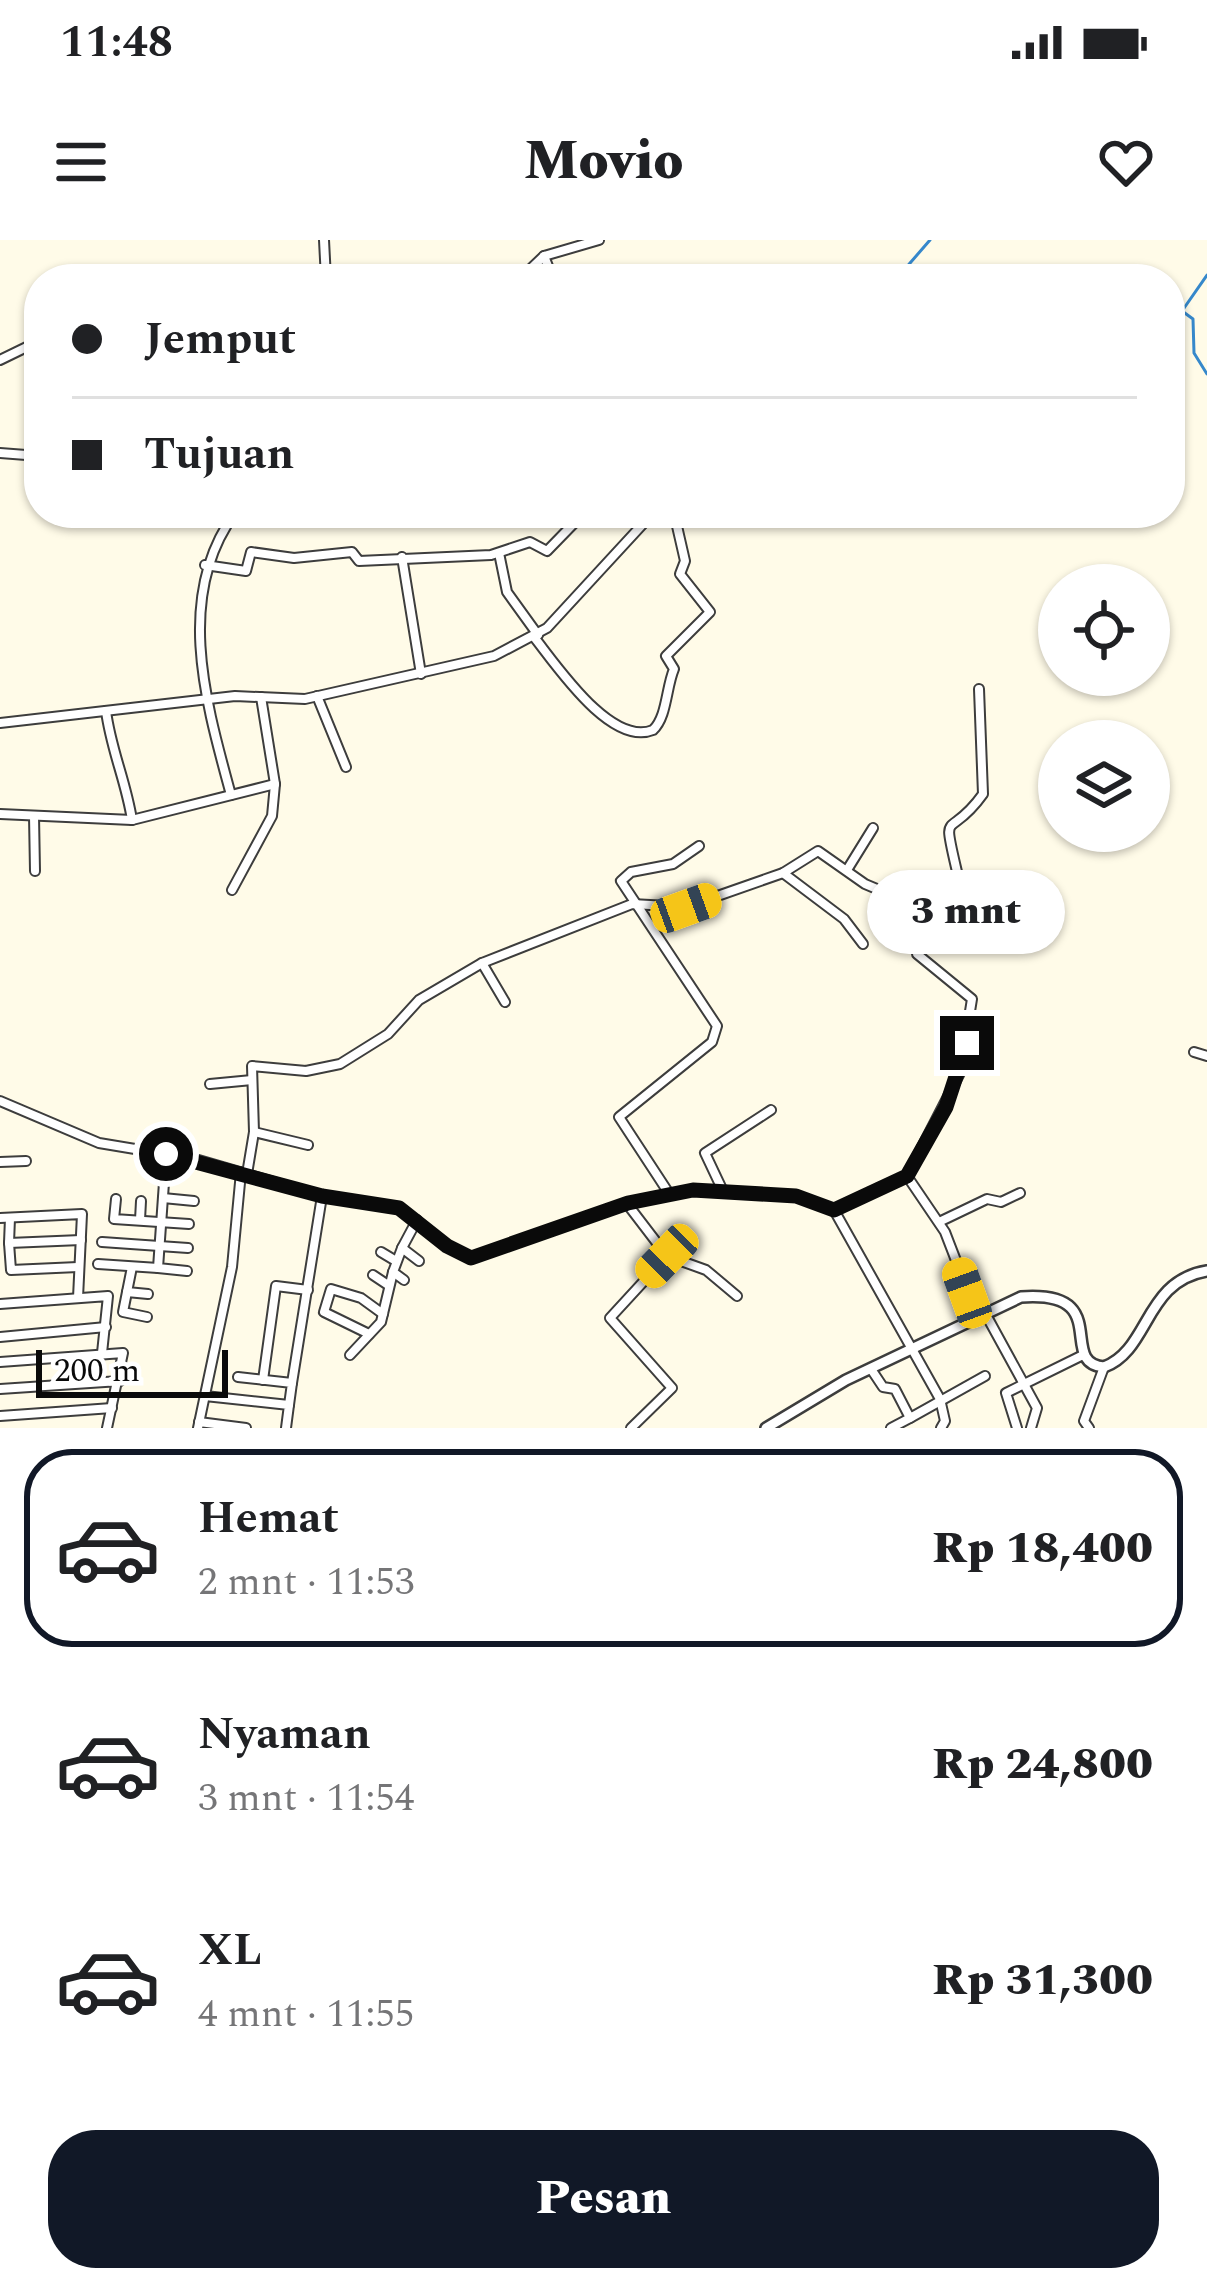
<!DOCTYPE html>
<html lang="id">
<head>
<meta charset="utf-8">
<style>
	:root { --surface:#fff; --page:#f2f2f2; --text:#202124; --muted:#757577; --line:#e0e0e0; --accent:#111827 }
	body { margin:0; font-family:Spectral,serif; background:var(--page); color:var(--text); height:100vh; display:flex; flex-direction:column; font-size:45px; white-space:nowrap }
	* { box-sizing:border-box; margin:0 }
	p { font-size:39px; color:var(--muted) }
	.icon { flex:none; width:66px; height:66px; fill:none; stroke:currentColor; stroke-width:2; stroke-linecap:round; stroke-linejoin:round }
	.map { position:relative; height:1188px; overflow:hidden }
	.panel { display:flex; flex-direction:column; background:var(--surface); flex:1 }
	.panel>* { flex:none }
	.guide { position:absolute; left:24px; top:24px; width:1161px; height:264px; border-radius:48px; box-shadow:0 3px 9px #0004; display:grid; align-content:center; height:264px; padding:0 48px; background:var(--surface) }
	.tools { position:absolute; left:1038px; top:324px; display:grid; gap:24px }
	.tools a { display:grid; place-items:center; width:132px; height:132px; border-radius:50%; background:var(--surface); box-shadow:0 3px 9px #0004; font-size:60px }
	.scale { position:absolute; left:36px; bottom:30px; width:192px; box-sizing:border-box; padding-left:12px; border:6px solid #0a0a0a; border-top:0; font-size:33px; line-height:42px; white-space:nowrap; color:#0a0a0a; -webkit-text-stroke:9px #fff; paint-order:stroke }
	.end { position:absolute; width:54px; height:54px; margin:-27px; border:15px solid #0a0a0a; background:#fff; box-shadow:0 0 0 6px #fff }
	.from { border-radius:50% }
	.bubble { position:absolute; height:84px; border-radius:42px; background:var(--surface); box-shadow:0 3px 9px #0004; font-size:39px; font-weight:800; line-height:84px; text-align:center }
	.car { position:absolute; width:36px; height:72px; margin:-36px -18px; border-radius:15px; box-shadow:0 0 9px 3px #0007; background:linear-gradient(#f5c518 24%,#345 0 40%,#f5c518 0 76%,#345 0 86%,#f5c518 0) }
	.guide b { display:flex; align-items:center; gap:42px; height:114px; font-size:45px }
	.guide b+b { border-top:3px solid var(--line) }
	.guide i { width:30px; height:30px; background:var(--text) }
	ul { padding:21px 0 0; list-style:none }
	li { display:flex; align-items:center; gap:36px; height:198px; margin:0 24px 18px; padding:0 24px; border:6px solid transparent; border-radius:48px }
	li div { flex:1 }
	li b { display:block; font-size:45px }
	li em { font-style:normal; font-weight:800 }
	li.active { border-color:var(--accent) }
	li>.icon { width:108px; height:108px; stroke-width:1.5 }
	.action { display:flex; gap:24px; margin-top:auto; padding:24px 48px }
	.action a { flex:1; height:138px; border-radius:48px; background:var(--accent); color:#fff; font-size:48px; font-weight:800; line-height:138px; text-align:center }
	.status { display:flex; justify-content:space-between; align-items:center; height:84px; padding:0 60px; background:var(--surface); direction:ltr }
	.status svg { height:33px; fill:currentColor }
	header { display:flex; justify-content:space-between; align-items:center; height:156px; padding:0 48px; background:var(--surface); font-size:54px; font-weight:800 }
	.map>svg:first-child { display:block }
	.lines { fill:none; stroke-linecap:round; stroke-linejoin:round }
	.stream { stroke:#3688cb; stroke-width:3 }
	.minor-casing { stroke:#3d3d3d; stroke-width:12 }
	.tertiary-casing { stroke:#3d3d3d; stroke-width:14 }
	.minor { stroke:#fff; stroke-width:8 }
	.tertiary { stroke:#fff; stroke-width:9 }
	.route { stroke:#0a0a0a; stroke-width:15 }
</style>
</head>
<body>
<div class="status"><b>11:48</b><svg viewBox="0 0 49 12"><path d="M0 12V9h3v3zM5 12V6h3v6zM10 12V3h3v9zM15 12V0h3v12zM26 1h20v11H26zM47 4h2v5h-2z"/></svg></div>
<header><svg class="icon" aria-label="menu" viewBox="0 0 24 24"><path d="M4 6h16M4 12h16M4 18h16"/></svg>Movio<svg class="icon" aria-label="heart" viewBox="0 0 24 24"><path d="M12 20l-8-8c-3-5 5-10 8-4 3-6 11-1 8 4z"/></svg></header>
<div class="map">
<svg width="1207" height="1188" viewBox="0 0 1207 1188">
	<rect width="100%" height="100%" fill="#fffbe8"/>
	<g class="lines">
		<g class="stream">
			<polyline points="1207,35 1182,71 1193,79 1194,113 1207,134"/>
			<polyline points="905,39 904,30 930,0"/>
		</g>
		<g class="minor-casing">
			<g id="minor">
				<polyline points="324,0 326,39"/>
				<polyline points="544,16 553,39"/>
				<polyline points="127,33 128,39"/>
				<polyline points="520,39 544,16 599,0"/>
				<polyline points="0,120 39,101"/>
				<polyline points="0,213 39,216"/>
				<polyline points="499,313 507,352 538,395"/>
				<polyline points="402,317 421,434"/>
				<polyline points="205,325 246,331 251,312 294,318 352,312 359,321 491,315 530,302 547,311 582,275"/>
				<path d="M534,397C557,426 611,507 653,490C667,477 666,448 674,429L666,416L710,372L680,334L685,321L674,273"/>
				<polyline points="317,456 346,527"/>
				<path d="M106,471C111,510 126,541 132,580"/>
				<polyline points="0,483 235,456 305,459 494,416 547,388 653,273"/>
				<path d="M231,555C206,463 174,356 235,273"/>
				<polyline points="0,574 132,580 275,544"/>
				<polyline points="34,576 35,631"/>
				<polyline points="847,630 873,588"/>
				<polyline points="783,633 844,679 863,704"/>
				<polyline points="232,650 272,576 275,544 261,457"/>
				<path d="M934,681L958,636C941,563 948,603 983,554L979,449"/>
				<polyline points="482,723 505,762"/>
				<polyline points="1194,812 1207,816"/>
				<polyline points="210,844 252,840"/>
				<polyline points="0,861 99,903 195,919 318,955 399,968 447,1006 471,1018 628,963 693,950 796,956 834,970 907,936 945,992 977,1075"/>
				<polyline points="254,892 308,905"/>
				<polyline points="166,914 158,1028 187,1031"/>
				<polyline points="0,922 26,921"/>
				<polyline points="247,934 254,892 252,826 306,831 340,824 388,794 419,760 482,723 632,664 686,667 783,633 818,611 865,644 929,671 933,686 917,704 917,714 972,759 960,833 907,936"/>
				<polyline points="722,949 705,913 771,870"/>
				<polyline points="670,955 619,877 712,802 717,786 621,641 631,632 673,624 699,606"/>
				<polyline points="163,958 194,961"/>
				<polyline points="116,959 114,979 189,984"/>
				<polyline points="628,965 667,1016 706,1030 737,1056"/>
				<polyline points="834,970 940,1159 945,1181 941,1188"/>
				<polyline points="0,978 82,974 78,1058"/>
				<polyline points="10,978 9,1003 81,1000"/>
				<polyline points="140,980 141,961"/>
				<polyline points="417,980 402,1008 419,1021"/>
				<polyline points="939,982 987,959 1001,962 1020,953"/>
				<polyline points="102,1002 188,1008"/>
				<polyline points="9,1003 11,1030 78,1027"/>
				<polyline points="402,1008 393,1032 404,1040"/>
				<polyline points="381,1012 396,1021"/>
				<polyline points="98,1024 158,1028"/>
				<polyline points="132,1027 127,1052 148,1054"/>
				<polyline points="373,1035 388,1045"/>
				<polyline points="127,1052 123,1072 147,1077"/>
				<polyline points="0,1064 108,1056 102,1113"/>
				<polyline points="985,1073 1037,1168 1031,1188"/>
				<polyline points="369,1094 324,1072 331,1049 361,1058 383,1074"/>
				<polyline points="0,1097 106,1087"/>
				<polyline points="350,1115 381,1082 393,1032"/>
				<polyline points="0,1122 123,1113 107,1188"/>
				<polyline points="871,1129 883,1147 895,1149 910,1178 985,1136"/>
				<polyline points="238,1137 292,1143 289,1165"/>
				<polyline points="263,1140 276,1046 308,1050"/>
				<polyline points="292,1143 322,956"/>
				<polyline points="0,1149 120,1141"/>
				<polyline points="205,1156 289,1165 286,1188"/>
				<polyline points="0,1176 112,1168"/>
				<polyline points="199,1182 246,1188"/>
				<polyline points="198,1188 232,1027 241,932"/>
				<polyline points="631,1188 672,1148 610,1078 667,1016"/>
				<polyline points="891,1188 910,1178"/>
				<polyline points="1017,1188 1006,1153 1083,1115"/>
				<polyline points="1089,1188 1084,1181 1104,1127"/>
			</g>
		</g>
		<g class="tertiary-casing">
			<path id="tertiary" d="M766,1188L846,1140L1021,1057C1115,1050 1056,1123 1104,1127C1150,1110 1144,1041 1207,1031"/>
		</g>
		<use href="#minor" class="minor"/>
		<use href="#tertiary" class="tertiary"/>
	</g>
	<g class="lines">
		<polyline class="route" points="166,914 322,956 399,968 447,1006 471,1018 628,963 693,950 796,956 834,970 907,936 946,867 967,803"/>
	</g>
</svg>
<div class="tools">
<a><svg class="icon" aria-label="locate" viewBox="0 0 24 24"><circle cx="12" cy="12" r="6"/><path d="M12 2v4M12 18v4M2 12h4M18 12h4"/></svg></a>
<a><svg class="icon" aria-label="layers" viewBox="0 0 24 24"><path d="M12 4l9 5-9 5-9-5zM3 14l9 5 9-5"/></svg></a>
</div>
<div class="scale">200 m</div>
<i class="end from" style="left:166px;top:914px"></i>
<i class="end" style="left:967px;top:803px"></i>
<div class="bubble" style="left:867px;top:630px;width:198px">3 mnt</div>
<i class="car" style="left:686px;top:668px;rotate:70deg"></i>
<i class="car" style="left:667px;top:1016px;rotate:224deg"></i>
<i class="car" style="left:967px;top:1053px;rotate:340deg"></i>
<div class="guide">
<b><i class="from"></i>Jemput</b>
<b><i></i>Tujuan</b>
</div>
</div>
<section class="panel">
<ul>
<li class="active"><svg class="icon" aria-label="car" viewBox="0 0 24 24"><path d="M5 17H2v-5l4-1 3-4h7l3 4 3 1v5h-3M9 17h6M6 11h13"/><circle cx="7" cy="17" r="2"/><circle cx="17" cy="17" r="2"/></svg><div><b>Hemat</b><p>2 mnt · 11:53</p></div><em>Rp 18,400</em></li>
<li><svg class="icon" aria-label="car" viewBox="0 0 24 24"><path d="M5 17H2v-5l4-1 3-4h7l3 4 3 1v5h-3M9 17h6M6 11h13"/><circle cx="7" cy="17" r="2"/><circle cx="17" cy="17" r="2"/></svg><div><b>Nyaman</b><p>3 mnt · 11:54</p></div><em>Rp 24,800</em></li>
<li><svg class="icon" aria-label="car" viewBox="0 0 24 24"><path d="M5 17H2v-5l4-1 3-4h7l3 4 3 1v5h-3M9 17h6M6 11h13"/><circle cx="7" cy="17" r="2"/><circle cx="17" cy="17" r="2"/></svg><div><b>XL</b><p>4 mnt · 11:55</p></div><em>Rp 31,300</em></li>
</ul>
<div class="action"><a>Pesan</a></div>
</section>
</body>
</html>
